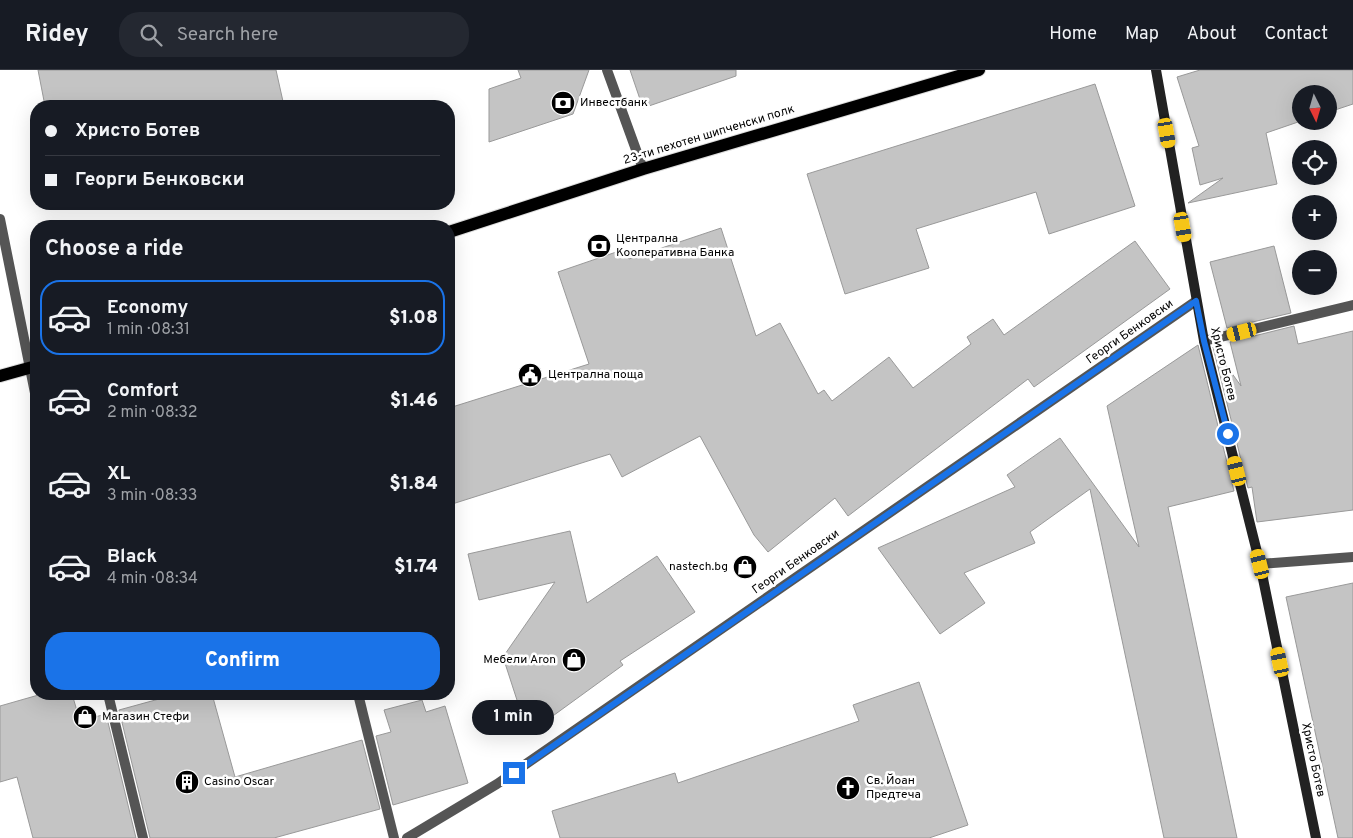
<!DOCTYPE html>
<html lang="en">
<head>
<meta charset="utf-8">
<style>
	:root { --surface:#171b24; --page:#242831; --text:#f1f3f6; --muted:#9ea1a6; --line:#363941; --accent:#1a73e8 }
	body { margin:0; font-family:Overpass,sans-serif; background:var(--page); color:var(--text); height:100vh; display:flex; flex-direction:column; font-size:19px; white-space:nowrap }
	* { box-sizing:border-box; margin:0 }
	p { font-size:16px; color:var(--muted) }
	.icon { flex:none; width:28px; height:28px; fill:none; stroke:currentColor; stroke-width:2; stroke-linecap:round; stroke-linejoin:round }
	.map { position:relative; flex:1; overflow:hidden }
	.side { position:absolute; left:30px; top:150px; width:425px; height:480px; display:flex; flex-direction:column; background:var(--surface); border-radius:20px; box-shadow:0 5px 20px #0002 }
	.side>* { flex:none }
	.guide { position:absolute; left:30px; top:30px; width:425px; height:110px; border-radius:20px; box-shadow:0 5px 20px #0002; display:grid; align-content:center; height:110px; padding:0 15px; background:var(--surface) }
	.needle { width:32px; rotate:175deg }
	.buttons { position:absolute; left:1292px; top:15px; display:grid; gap:10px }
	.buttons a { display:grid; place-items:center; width:45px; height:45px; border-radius:50%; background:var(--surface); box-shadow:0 5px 20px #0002; font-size:25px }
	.end { position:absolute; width:22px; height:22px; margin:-11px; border:6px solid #1a73e8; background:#fff; box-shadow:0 0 0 2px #fff }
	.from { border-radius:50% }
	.bubble { position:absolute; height:35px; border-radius:18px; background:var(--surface); box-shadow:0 5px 20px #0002; font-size:16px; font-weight:800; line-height:35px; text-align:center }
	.car { position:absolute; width:15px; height:30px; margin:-15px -8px; border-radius:6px; box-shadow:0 0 4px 1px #0007; background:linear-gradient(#f5c518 24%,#345 0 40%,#f5c518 0 76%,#345 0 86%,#f5c518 0) }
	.guide b { display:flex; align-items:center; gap:18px; height:48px; font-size:19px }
	.guide b+b { border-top:1px solid var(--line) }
	.guide i { width:12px; height:12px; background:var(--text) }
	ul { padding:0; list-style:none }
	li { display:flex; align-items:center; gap:15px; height:75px; margin:0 10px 8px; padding:0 5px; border:2px solid transparent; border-radius:20px }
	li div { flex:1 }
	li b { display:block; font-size:19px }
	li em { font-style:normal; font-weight:800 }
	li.selected { border-color:var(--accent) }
	li>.icon { width:45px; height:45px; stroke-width:1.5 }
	h2 { padding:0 15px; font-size:22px; line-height:60px }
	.action { display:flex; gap:10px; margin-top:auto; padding:10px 15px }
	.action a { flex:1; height:58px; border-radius:20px; background:var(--accent); color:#fff; font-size:20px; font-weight:800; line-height:58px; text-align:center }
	header { display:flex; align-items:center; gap:30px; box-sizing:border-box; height:70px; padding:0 25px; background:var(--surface); border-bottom:1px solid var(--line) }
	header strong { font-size:24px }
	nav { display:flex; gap:28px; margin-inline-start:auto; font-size:18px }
	.search { width:350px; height:45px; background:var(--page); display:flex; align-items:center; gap:12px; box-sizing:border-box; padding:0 18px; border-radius:20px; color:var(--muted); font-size:19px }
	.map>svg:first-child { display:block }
	.building { fill:#c4c4c4; stroke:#999 }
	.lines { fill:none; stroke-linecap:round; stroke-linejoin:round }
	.primary-casing { stroke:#dbdbdb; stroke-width:14 }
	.street { stroke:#555; stroke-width:10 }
	.secondary { stroke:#222; stroke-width:10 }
	.primary { stroke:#000; stroke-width:12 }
	.route { stroke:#1a73e8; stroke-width:6 }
	.labels { text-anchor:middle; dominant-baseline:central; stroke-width:5; stroke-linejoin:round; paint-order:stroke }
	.poi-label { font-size:12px; fill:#000; stroke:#fff; text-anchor:start }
	.street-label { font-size:12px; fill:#000; stroke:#fff }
</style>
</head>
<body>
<header>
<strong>Ridey</strong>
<div class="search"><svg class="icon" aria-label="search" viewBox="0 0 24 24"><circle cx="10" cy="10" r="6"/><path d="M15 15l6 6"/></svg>Search here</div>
<nav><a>Home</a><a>Map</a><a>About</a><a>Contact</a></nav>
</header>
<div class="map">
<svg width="1353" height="768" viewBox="0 0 1353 768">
	<rect width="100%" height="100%" fill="#fff"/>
	<g class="building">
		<polygon points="38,0 276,0 284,36 45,36"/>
		<polygon points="518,0 589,0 573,44 489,72 489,19 521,8"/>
		<polygon points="630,0 736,0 736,6 643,38"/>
		<polygon points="1200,0 1353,0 1353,34 1329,42 1329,24 1301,24 1301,51 1266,63 1277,114 1188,133 1223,108 1200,115 1192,78 1199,76 1177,7"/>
		<polygon points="1095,14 1135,136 1049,164 1036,122 916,159 929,198 845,224 807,104"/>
		<polygon points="721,158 756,266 780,253 818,324 824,320 832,331 889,287 913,318 971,274 967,267 993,249 1004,265 1135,171 1170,219 1034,317 1028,309 848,446 835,428 768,482 754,465 700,366 622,407 610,384 449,435 449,338 589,294 558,202 625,179 629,189"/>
		<polygon points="1274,176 1291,243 1227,258 1210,192"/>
		<polygon points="1294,256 1298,274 1353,261 1353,440 1257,452 1252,417 1248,418 1213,277 1241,316 1230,272"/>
		<polygon points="1198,275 1234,421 1168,437 1237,768 1164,768 1090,419 1030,462 1035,473 964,503 985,533 940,564 878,478 1015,417 1007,405 1060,368 1139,477 1107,336"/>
		<polygon points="570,461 587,533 657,486 695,542 620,591 623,595 528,664 503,587 555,512 479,530 468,484"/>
		<polygon points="1353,513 1353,768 1338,768 1286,527"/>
		<polygon points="919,612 968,755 929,768 560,768 552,741 675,703 678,713 859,651 853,635"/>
		<polygon points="42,624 72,624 80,651 106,644 136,768 33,768 17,707 0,712 0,636"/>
		<polygon points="158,624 212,624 235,707 362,670 380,739 274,768 150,768 119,640 159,629"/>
		<polygon points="422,630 426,642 445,636 468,713 393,735 376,666 391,662 384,640"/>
	</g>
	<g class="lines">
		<g class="primary-casing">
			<g id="primary">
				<polyline points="449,162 643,99 979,0"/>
				<polyline points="0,306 36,296"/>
			</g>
		</g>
		<g class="street">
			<polyline points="607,0 643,99"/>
			<polyline points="0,149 36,328"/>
			<polyline points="1204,271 1353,235"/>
			<polyline points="1260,494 1353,487"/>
			<polyline points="108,624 143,768"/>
			<polyline points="358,624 394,768"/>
			<polyline points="407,768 497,714 1196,231"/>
		</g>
		<polyline class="secondary" points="1156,0 1204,271 1260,494 1316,768"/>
		<use href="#primary" class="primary"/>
	</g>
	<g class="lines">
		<polyline class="route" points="514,703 1196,231 1204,271 1228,364"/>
	</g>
	<defs>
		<g id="bank-disc" transform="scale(1.25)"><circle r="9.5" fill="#000" stroke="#fff"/><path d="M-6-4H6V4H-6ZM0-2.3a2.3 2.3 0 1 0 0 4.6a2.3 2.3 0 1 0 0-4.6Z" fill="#fff"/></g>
		<g id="civic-disc" transform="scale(1.25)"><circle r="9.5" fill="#000" stroke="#fff"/><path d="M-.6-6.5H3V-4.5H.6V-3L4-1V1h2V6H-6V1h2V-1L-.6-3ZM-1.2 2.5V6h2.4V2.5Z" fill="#fff"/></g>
		<g id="shop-disc" transform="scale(1.25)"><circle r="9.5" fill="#000" stroke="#fff"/><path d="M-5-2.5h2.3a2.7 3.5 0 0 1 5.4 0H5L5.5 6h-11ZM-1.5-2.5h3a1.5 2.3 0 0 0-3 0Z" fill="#fff"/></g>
		<g id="building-disc" transform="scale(1.25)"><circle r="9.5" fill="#000" stroke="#fff"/><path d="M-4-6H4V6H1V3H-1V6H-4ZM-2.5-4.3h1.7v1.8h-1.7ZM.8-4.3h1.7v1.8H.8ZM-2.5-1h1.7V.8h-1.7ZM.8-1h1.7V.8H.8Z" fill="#fff"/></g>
		<g id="church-disc" transform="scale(1.25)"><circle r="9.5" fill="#000" stroke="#fff"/><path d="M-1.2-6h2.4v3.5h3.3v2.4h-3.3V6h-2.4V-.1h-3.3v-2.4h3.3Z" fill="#fff"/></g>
	</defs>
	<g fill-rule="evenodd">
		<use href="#bank-disc" x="563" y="33"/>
		<use href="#bank-disc" x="599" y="176"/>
		<use href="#civic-disc" x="530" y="305"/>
		<use href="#shop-disc" x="745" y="497"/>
		<use href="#shop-disc" x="574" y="590"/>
		<use href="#shop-disc" x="85" y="647"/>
		<use href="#building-disc" x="187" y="712"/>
		<use href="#church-disc" x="848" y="718"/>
	</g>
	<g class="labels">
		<g class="poi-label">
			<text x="580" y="33">Инвестбанк</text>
			<text x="616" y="169">Централна<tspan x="616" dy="14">Кооперативна Банка</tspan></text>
			<text x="548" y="305">Централна поща</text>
			<text x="728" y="497" text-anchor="end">nastech.bg</text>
			<text x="556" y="590" text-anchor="end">Мебели Aron</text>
			<text x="102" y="647">Магазин Стефи</text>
			<text x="866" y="711">Св. Йоан<tspan x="866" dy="14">Предтеча</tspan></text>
			<text x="204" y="712">Casino Oscar</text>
		</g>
		<g class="street-label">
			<text transform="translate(709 65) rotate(-17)">23-ти пехотен шипченски полк</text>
			<text transform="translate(1130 262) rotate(-35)">Георги Бенковски</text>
			<text transform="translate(1223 294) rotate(76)">Христо Ботев</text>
			<text transform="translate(796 492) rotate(-35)">Георги Бенковски</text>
			<text transform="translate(1313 690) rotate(78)">Христо Ботев</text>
		</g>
	</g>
</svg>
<div class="buttons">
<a><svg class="needle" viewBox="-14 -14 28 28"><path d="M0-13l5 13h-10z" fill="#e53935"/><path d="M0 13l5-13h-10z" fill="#9ea1a6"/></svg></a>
<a><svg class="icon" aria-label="locate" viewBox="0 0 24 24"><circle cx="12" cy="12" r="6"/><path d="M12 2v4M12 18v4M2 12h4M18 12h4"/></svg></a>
<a>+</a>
<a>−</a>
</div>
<i class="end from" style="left:1228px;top:364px"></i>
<i class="end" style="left:514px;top:703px"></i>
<div class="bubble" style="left:472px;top:630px;width:82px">1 min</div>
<i class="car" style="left:1167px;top:63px;rotate:170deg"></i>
<i class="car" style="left:1183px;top:157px;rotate:170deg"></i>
<i class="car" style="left:1242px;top:262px;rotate:256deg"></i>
<i class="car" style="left:1237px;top:401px;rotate:346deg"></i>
<i class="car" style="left:1260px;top:494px;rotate:346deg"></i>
<i class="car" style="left:1280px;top:592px;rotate:348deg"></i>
<div class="guide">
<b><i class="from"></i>Христо Ботев</b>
<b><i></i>Георги Бенковски</b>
</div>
<section class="side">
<h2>Choose a ride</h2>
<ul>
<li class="selected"><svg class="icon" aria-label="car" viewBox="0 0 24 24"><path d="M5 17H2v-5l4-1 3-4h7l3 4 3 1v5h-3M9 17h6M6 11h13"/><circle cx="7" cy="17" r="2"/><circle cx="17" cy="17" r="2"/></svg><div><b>Economy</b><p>1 min · 08:31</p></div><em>$1.08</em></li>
<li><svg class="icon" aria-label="car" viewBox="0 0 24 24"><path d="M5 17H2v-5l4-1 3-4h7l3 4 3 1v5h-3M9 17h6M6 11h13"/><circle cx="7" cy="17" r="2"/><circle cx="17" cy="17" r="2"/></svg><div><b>Comfort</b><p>2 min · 08:32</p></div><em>$1.46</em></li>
<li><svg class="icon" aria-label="car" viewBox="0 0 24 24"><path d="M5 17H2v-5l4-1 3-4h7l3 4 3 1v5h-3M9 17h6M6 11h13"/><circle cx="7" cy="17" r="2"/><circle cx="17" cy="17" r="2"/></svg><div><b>XL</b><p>3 min · 08:33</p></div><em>$1.84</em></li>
<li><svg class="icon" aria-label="car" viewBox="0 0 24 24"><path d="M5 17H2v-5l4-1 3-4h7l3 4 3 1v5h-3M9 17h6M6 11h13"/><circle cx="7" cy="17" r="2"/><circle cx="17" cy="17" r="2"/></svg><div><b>Black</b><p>4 min · 08:34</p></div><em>$1.74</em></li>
</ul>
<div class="action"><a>Confirm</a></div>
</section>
</div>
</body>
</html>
